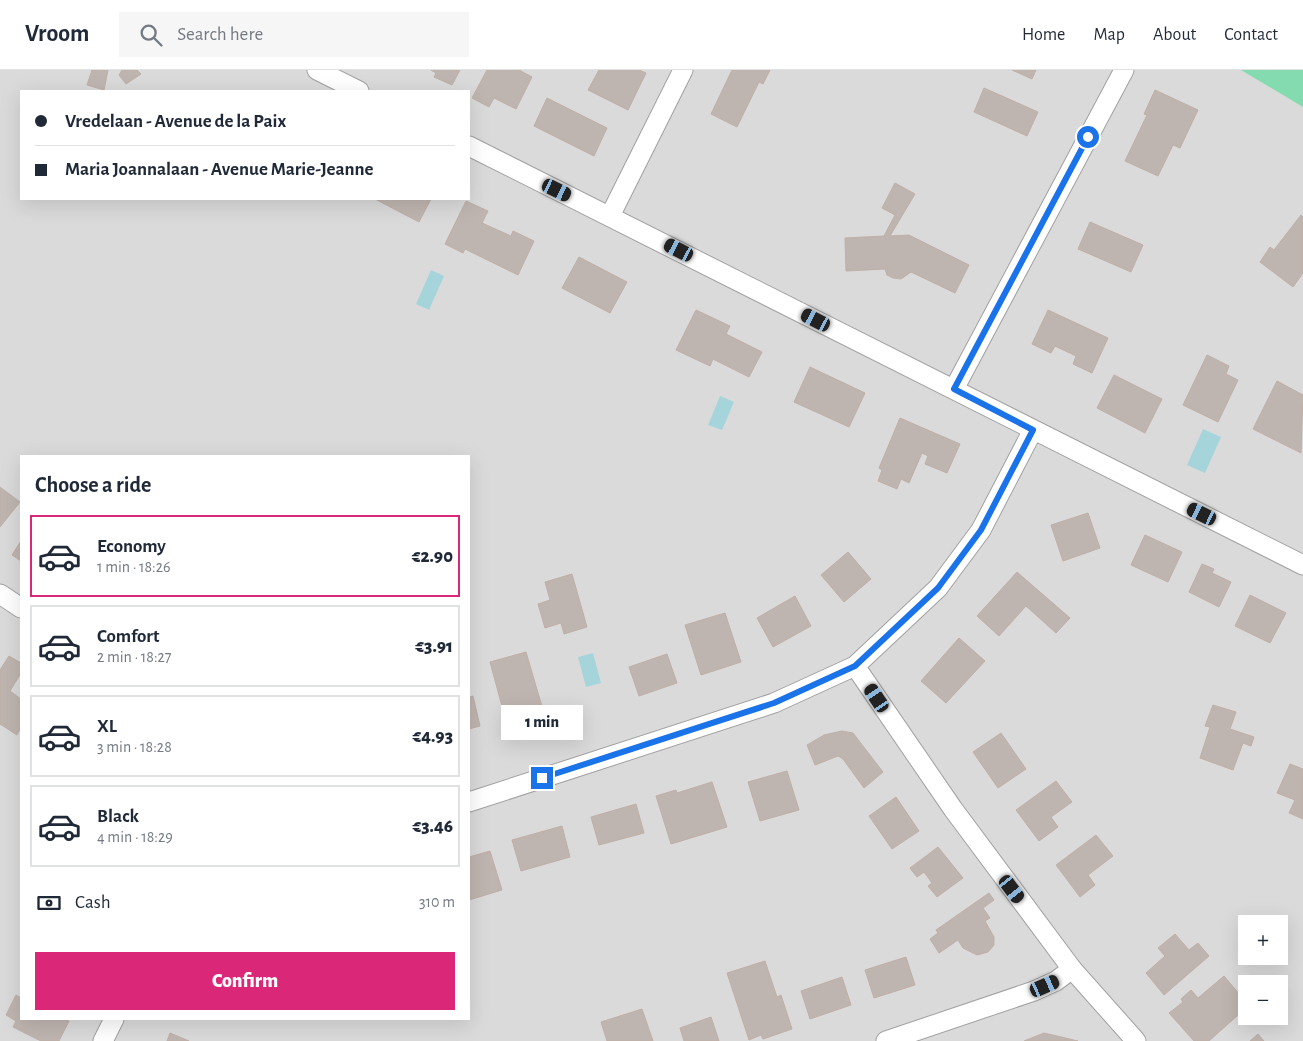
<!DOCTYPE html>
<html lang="en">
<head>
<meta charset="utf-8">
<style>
	:root { --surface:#fff; --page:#f6f6f7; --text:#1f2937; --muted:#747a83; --line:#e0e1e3; --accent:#db2777 }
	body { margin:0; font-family:"Alegreya Sans",sans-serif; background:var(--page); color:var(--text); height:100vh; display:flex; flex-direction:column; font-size:19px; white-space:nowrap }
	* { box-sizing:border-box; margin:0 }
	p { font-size:16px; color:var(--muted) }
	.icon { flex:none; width:28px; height:28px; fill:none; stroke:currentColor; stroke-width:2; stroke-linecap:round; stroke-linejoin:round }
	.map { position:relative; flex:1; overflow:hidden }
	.side { position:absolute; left:20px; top:385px; width:450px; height:565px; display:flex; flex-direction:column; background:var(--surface); border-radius:0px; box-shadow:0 5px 20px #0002 }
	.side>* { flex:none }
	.guide { position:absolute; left:20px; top:20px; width:450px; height:110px; border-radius:0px; box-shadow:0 5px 20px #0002; display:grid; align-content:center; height:110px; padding:0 15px; background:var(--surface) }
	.buttons { position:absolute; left:1238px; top:845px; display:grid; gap:10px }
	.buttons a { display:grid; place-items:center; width:50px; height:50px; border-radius:0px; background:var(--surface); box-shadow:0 5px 20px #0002; font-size:25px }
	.end { position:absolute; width:22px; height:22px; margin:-11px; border:6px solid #1a73e8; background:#fff; box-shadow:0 0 0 2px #fff }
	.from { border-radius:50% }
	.bubble { position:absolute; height:35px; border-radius:0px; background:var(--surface); box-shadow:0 5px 20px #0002; font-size:16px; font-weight:800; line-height:35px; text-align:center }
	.car { position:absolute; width:15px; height:30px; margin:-15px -8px; border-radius:6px; box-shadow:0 0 4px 1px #0007; background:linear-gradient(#222 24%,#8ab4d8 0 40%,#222 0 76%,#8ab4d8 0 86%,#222 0) }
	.guide b { display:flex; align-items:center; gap:18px; height:48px; font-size:19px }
	.guide b+b { border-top:1px solid var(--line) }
	.guide i { width:12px; height:12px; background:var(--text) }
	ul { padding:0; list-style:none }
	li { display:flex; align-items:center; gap:15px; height:82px; margin:0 10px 8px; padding:0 5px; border:2px solid var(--line); border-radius:0px }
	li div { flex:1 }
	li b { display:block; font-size:19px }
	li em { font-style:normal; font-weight:800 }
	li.current { border-color:var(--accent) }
	li>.icon { width:45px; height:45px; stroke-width:1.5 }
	h2 { padding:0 15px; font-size:22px; line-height:60px }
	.pay { display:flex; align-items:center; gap:12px; height:55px; padding:0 15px; font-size:19px }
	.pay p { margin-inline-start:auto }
	.primary-button { display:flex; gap:10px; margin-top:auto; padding:10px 15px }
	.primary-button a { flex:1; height:58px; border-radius:0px; background:var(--accent); color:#fff; font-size:20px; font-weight:800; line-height:58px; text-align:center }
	header { display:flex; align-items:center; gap:30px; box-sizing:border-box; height:70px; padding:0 25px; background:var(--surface); border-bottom:1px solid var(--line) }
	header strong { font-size:24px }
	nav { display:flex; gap:28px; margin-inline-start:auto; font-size:18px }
	.search { width:350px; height:45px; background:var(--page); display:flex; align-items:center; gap:12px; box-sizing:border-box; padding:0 18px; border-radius:0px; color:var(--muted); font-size:19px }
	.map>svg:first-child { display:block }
	.residential { fill:#dbdada; fill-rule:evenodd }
	.pitch { fill:#84dbaf }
	.water { fill:#a5d5db }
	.building { fill:#bfb5b0; stroke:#bfafa6 }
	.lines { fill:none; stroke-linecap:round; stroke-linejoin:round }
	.street-casing { stroke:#a1a1a1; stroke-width:21 }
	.street { stroke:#fff; stroke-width:19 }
	.route { stroke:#1a73e8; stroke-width:6 }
</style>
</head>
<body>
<header>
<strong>Vroom</strong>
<div class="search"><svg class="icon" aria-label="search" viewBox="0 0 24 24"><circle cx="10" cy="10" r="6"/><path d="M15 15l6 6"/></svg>Search here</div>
<nav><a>Home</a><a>Map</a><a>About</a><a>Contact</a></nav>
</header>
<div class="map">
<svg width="1303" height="971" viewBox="0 0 1303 971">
	<rect width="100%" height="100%" fill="#eee9e4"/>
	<path class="residential" d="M0,0H1303V971H0ZM21,21H469V129H21ZM21,386H469V949H21ZM1246,854H1279V886H1246ZM1246,914H1279V946H1246Z"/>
	<polygon class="pitch" points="1241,0 1303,0 1303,37"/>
	<g class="water">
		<polygon points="431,200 444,206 429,240 416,234"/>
		<polygon points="720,326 734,332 722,360 708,355"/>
		<polygon points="1203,359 1221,367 1205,403 1187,395"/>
		<polygon points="593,583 601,613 586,617 578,587"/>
	</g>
	<g class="building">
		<polygon points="92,0 108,0 104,20 87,15"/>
		<polygon points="122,0 137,0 141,4 126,14 119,5"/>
		<polygon points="431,0 460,0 452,15 434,7 436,3"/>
		<polygon points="487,0 519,0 532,7 516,39 494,28 489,37 472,28"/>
		<polygon points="599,0 639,0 646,3 628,40 588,20"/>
		<polygon points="732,0 770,0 763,14 759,12 737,57 711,44"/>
		<polygon points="1012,0 1036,0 1032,9"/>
		<polygon points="984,18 1038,42 1027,66 974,42"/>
		<polygon points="1155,20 1198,40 1180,78 1173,75 1158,106 1125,91 1147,45 1144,44"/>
		<polygon points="547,28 607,58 594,86 534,56"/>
		<polygon points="895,113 915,124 890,166 909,165 969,195 955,223 911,202 901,209 893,208 887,205 885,199 846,201 845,168 884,166 895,145 882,138"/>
		<polygon points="375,129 431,129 419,152"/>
		<polygon points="466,131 488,141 482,153 511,166 513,161 534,171 518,205 465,179 463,183 445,174"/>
		<polygon points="1301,145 1303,147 1303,203 1293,217 1260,192 1270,177 1274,180"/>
		<polygon points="1090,152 1143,175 1131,202 1078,179"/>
		<polygon points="579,187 627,212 610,243 562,218"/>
		<polygon points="696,240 730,256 726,264 762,282 749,307 713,289 710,296 676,280"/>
		<polygon points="1048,240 1108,268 1092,303 1073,294 1076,286 1055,276 1051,283 1032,274"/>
		<polygon points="1207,285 1229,296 1226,304 1238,310 1218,352 1183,335"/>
		<polygon points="810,297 865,323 849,357 794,332"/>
		<polygon points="1114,305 1162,329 1145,363 1097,338"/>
		<polygon points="1277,311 1303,325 1301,383 1253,359"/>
		<polygon points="900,348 960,374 947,403 925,394 928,386 922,383 909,413 901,409 897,419 878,411 882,400 879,398"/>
		<polygon points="0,417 20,432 0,457"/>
		<polygon points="1088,443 1100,478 1063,491 1051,455"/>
		<polygon points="1145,465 1182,482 1168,512 1131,495"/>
		<polygon points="21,471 21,491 12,485"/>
		<polygon points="848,482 871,509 844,532 821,505"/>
		<polygon points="1202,494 1214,499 1212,503 1231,512 1219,537 1189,522"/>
		<polygon points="1017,502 1070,548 1056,563 1026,536 999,566 977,546"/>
		<polygon points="572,504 587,557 564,564 561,553 545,558 538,534 550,530 545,512"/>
		<polygon points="1250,525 1286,543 1270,573 1235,556"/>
		<polygon points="795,526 811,556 773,577 757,548"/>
		<polygon points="725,543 741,592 701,605 685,555"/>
		<polygon points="959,568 985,591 946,633 921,611"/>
		<polygon points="526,582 543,640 506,651 490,592"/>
		<polygon points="667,584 677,613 639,626 629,597"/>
		<polygon points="9,586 21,593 21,603 10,621 21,629 21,657 17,665 0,654 0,600"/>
		<polygon points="473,626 480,656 469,659 469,627"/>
		<polygon points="1213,635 1236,642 1230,659 1254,667 1251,676 1243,673 1233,700 1200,688 1210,657 1205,656"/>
		<polygon points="842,661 853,663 883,702 864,718 843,689 838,686 815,695 807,675 824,665"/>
		<polygon points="1001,663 1026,699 998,718 973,682"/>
		<polygon points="1290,694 1303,699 1303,749 1289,743 1295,730 1277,723"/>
		<polygon points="787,701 799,740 760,751 748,712"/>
		<polygon points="1056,711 1072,732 1051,747 1058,757 1039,771 1016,740"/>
		<polygon points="712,712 727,757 671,774 656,726 676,720 677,723"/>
		<polygon points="896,727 919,761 892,779 869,746"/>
		<polygon points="636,734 644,763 599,775 591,747"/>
		<polygon points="562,756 570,787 521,801 512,770"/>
		<polygon points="1096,765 1113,786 1088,805 1095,815 1080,827 1056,795"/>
		<polygon points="938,777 963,808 937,827 928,816 932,813 924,802 917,807 910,798"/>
		<polygon points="490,781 502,820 469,830 469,787"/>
		<polygon points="989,823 994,830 983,838 990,848 985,851 994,867 994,875 988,882 977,885 963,878 958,870 939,883 930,869 938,863 936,860"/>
		<polygon points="1175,864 1189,880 1198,873 1209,886 1164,925 1146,903 1165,886 1158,878"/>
		<polygon points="906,887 915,915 874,928 865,900"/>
		<polygon points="765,891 777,927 781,925 792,959 763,969 761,965 749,970 727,903"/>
		<polygon points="1224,906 1246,932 1246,938 1209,971 1194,971 1169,943 1183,932 1181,929 1191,920 1198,928"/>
		<polygon points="842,907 851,935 810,949 801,921"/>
		<polygon points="16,925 21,928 21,949 65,949 69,951 59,971 41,971 13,957 16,951 6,945"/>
		<polygon points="642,939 653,971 607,971 601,952"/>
		<polygon points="711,947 719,971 684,971 680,958"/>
		<polygon points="170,963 189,971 167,971"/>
		<polygon points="1044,963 1078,971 1024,971"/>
		<polygon points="1258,964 1264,971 1250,971"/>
	</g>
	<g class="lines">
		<g class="street-casing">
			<g id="street">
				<polyline points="317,0 359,21"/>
				<polyline points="469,76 1303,495"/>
				<polyline points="610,146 683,0"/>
				<polyline points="954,319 1124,0"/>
				<polyline points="0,524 21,538"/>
				<polyline points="855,596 953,739 1072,899 1136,971"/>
				<polyline points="469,732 774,633 855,596 938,518 981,460 1033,360"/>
				<polyline points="103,971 114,949"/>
				<polyline points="886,971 1034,921 1056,911 1072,899"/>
			</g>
		</g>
		<use href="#street" class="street"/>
	</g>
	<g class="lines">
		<polyline class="route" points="542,708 774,633 855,596 938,518 981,460 1033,360 954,319 1088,67"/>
	</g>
</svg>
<div class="buttons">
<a>+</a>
<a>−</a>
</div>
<i class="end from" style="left:1088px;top:67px"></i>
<i class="end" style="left:542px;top:708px"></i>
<div class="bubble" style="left:501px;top:635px;width:82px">1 min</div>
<i class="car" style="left:557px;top:120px;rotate:116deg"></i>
<i class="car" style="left:679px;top:180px;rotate:297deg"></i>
<i class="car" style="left:816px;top:250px;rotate:297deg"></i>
<i class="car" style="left:1202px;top:444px;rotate:296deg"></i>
<i class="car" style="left:877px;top:628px;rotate:326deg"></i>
<i class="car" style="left:1012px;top:819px;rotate:143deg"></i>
<i class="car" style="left:1045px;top:916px;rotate:66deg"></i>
<div class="guide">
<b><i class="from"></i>Vredelaan - Avenue de la Paix</b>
<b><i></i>Maria Joannalaan - Avenue Marie-Jeanne</b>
</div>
<section class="side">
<h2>Choose a ride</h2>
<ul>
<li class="current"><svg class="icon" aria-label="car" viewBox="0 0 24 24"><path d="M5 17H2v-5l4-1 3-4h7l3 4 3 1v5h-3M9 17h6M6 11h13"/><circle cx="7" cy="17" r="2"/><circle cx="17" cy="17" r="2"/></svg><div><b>Economy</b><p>1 min · 18:26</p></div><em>€2.90</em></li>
<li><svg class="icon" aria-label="car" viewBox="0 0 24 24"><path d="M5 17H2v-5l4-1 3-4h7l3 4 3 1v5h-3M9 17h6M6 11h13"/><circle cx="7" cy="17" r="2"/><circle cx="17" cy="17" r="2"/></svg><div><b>Comfort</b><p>2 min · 18:27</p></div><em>€3.91</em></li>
<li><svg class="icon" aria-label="car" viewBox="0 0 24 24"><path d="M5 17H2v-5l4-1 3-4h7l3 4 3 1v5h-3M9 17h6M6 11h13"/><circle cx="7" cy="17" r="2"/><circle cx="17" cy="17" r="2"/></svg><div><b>XL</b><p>3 min · 18:28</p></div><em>€4.93</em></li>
<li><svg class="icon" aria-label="car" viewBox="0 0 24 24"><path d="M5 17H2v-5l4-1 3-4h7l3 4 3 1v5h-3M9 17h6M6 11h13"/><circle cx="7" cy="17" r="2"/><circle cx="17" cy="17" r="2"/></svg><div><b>Black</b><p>4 min · 18:29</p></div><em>€3.46</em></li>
</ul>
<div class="pay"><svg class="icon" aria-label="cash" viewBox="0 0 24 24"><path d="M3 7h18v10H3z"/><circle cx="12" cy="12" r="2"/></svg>Cash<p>310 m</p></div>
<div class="primary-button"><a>Confirm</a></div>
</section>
</div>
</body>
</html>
